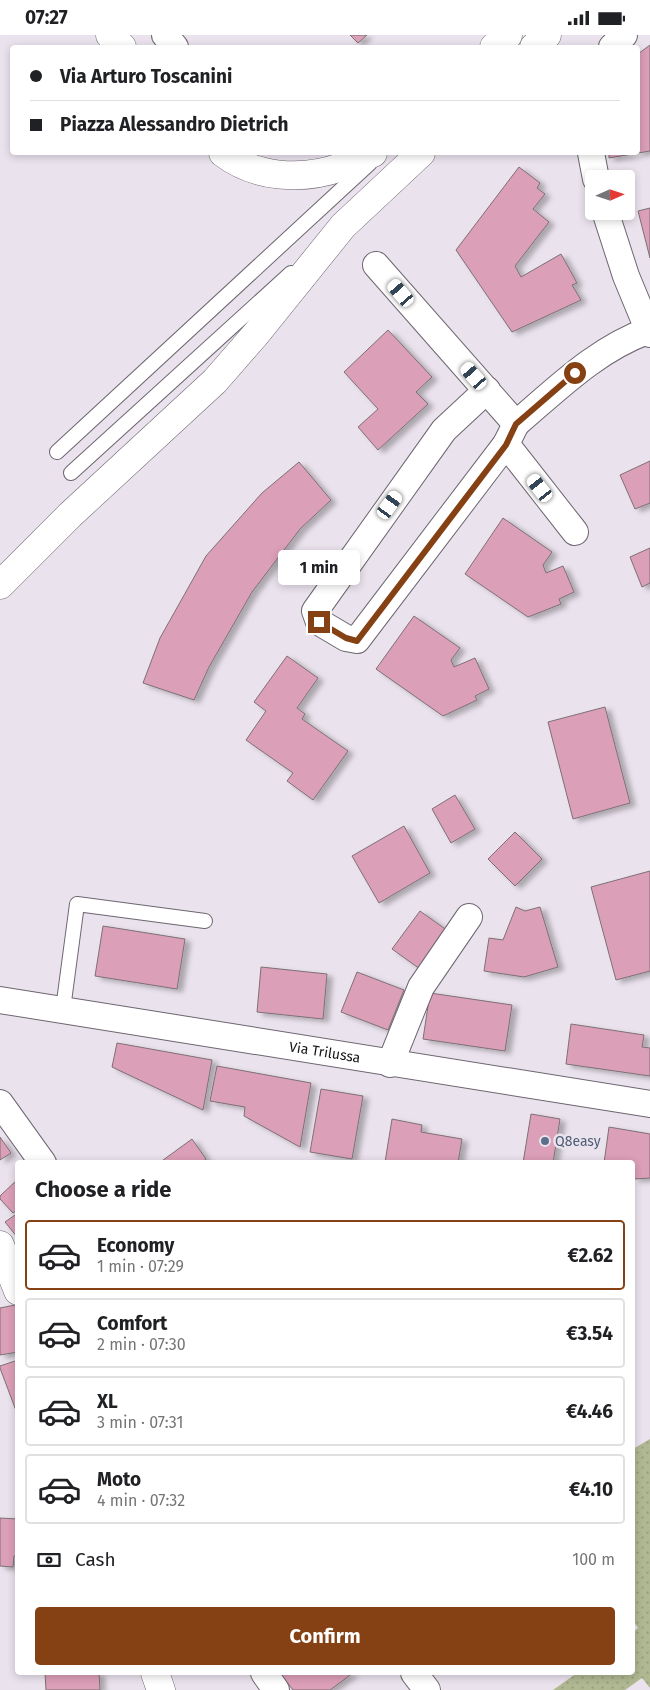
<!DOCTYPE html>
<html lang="en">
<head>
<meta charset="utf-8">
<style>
	:root { --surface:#fff; --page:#f6f6f6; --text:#202124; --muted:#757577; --line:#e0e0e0; --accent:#854113 }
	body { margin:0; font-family:"Fira Sans",sans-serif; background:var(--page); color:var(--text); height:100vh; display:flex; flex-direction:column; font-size:19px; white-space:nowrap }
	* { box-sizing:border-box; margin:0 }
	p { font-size:16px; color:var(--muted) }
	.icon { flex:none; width:28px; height:28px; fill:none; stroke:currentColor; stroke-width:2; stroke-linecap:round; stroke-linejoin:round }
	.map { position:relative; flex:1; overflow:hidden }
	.details { position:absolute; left:15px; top:1125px; width:620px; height:515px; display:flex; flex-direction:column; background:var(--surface); border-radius:5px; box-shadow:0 2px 8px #0003 }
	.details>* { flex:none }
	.hud { position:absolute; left:10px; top:10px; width:630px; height:110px; border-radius:5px; box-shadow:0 2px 8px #0003; display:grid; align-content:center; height:110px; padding:0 20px; background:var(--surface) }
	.needle { width:32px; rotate:87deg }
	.tools { position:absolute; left:585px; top:135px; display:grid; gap:10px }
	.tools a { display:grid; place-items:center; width:50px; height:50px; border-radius:5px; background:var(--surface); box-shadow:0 2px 8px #0003; font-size:25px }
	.end { position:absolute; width:22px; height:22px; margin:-11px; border:6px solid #854113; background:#fff; box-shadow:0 0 0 2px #fff }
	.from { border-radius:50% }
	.bubble { position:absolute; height:35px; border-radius:5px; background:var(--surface); box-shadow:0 2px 8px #0003; font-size:16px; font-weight:700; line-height:35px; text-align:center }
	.car { position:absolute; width:15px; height:30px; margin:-15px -8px; border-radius:6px; box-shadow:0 0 4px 1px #0007; background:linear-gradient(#fff 24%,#345 0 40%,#fff 0 76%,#345 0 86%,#fff 0) }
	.hud b { display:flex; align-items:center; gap:18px; height:48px; font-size:19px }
	.hud b+b { border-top:1px solid var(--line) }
	.hud i { width:12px; height:12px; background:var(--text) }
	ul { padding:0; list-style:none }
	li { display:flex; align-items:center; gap:15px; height:70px; margin:0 10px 8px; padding:0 10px; border:2px solid var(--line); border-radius:5px }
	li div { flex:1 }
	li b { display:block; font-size:19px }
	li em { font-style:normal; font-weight:700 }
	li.selected { border-color:var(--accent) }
	li>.icon { width:45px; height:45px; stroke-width:1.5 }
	h2 { padding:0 20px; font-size:22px; line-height:60px }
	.pay { display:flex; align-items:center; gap:12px; height:55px; padding:0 20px; font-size:19px }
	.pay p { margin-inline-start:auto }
	.button { display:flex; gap:10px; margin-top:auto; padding:10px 20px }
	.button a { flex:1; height:58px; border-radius:5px; background:var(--accent); color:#fff; font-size:20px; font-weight:700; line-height:58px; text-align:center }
	.status { display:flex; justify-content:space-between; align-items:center; height:35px; padding:0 25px; background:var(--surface); direction:ltr }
	.status svg { height:14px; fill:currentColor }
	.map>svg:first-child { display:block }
	.park { fill:url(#park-dots) }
	.building { fill:#db9fb7; stroke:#7d7074; filter:url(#shadow) }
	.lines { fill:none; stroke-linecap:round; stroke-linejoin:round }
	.service-casing { stroke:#6d656f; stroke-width:16 }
	.minor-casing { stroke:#6d656f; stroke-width:28 }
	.tertiary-casing { stroke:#6d656f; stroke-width:29 }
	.trunk-casing { stroke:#6d656f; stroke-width:29 }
	.service { stroke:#fff; stroke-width:14 }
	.minor { stroke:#fff; stroke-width:26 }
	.tertiary { stroke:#fff; stroke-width:28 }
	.trunk { stroke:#fff; stroke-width:28 }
	.route { stroke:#854113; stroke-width:6 }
	.service-dot { fill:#5c6f8a; stroke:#eae2ed; stroke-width:2 }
	.labels { text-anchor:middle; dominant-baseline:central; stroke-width:5; stroke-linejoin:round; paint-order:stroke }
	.street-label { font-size:14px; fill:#161317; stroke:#eae2ed }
	.service-label { font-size:14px; fill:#4e5e75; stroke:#eae2ed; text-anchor:start }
</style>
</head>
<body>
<div class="status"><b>07:27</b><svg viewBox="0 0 49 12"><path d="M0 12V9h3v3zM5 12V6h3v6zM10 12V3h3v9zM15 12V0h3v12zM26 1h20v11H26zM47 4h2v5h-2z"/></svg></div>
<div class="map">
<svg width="650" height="1655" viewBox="0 0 650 1655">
	<defs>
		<pattern id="park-dots" width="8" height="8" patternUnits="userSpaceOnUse" patternTransform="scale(1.25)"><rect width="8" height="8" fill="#b0b892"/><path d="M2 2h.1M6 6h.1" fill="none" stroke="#979d7d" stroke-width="1.8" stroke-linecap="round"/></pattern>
		<filter id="shadow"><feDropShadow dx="5.5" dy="3" stdDeviation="2.5" flood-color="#0004"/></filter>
	</defs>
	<rect width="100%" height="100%" fill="#eae2ed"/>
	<polygon class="park" points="650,1404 650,1653 642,1643 625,1655 553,1655 577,1638 632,1638 633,1597 638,1593 632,1584 633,1414"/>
	<g class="building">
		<polygon points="350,0 367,0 358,8"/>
		<polygon points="650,10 650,116 609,123 609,118 638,118 638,19"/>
		<polygon points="519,132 540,148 537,153 545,159 533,174 549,187 515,231 521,242 561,219 577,248 572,250 581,265 512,297 456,215"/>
		<polygon points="650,173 650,223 638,176"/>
		<polygon points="388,295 432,342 416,357 428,369 378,415 358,392 378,374 344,337"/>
		<polygon points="650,426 650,468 635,474 620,440"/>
		<polygon points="299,427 331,465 300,494 252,557 209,632 194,665 143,648 160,603 206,521 262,458"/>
		<polygon points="503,483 552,517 543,530 546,538 563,531 574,557 559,564 561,569 528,582 465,539"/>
		<polygon points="650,513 650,548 642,552 630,522"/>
		<polygon points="414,581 460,613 451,625 454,632 475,623 489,654 475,661 477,665 443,681 376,634"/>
		<polygon points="287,621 318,643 297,673 305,679 302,684 348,716 313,765 287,746 293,738 246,705 266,676 254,667"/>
		<polygon points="605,672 630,768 573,784 548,687"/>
		<polygon points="455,760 475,794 451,808 432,774"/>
		<polygon points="404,791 430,838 379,868 352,821"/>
		<polygon points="515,797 542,824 515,851 488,824"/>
		<polygon points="650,836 650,936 616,945 591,852"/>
		<polygon points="516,872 525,876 540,872 558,932 524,942 484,936 489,903 503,905"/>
		<polygon points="420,876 448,896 420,934 392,914"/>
		<polygon points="103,891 185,904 177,954 95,941"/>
		<polygon points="261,932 327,939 323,984 257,977"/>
		<polygon points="357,937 404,955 388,995 341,977"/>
		<polygon points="430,958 512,970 505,1016 423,1004"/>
		<polygon points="571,989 644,1000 642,1012 650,1013 650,1041 566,1029"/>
		<polygon points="117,1008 212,1025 203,1075 112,1032"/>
		<polygon points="217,1031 311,1048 300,1112 244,1081 245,1072 210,1066"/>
		<polygon points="321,1054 363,1061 352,1124 310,1117"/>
		<polygon points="531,1079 560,1084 553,1128 523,1128"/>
		<polygon points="392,1084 422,1090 421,1097 462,1104 458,1128 385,1127"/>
		<polygon points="609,1092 650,1099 650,1143 634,1144 632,1128 604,1128"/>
		<polygon points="0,1102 11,1118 0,1125"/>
		<polygon points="192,1104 206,1124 201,1128 159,1128"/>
		<polygon points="18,1144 18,1174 13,1178 0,1164 0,1161"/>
		<polygon points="18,1178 18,1203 5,1187"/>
		<polygon points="15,1270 18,1285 18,1317 0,1320 0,1273"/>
		<polygon points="18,1325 18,1381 0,1333 0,1331"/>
		<polygon points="0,1483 18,1484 18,1521 14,1521 13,1532 0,1531"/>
		<polygon points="45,1638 99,1638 100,1655 46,1655"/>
		<polygon points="280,1638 353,1638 330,1655 293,1655"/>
	</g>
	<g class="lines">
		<g class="service-casing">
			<g id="service">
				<polyline points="57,417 370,128"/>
				<polyline points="71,438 291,238"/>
				<polyline points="63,974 77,869 205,886"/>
			</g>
		</g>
		<g class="minor-casing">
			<g id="minor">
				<polyline points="165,0 175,12"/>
				<polyline points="612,12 624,0"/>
				<polyline points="591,118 596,144"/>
				<polyline points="605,176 626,241 650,299"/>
				<path d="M376,230L516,389C558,353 598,313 650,295"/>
				<polyline points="487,355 444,395 315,576 319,587 346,603 357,605 506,409 516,389"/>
				<polyline points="506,409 575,497"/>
				<path id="s1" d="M0,965L650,1069"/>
				<polyline points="390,1029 421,952 469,882"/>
				<polyline points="0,1068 43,1128"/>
				<polyline points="264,1638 276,1655"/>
				<polyline points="414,1638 427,1655"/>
			</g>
		</g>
		<g class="tertiary-casing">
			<g id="tertiary">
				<polyline points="0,1210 18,1256"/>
				<polyline points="155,1638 161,1655"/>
			</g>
		</g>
		<g class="trunk-casing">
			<g id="trunk">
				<polyline points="110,0 122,12"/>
				<polyline points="494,12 508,0"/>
				<polyline points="534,12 547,0"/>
				<path d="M223,118C256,143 302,146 341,132C352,128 362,122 373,118"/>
				<polyline points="0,550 70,480 215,346 256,299 343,191 421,118"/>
			</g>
		</g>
		<use href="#service" class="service"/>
		<use href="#minor" class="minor"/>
		<use href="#tertiary" class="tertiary"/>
		<use href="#trunk" class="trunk"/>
	</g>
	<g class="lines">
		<polyline class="route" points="319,587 346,603 357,606 506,410 516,389 575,338"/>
	</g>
	<circle class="service-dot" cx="545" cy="1106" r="5"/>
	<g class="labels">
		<g class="street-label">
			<text stroke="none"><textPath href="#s1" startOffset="329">Via Trilussa</textPath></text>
		</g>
		<g class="service-label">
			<text x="555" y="1106">Q8easy</text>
		</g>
	</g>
</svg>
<div class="tools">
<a><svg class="needle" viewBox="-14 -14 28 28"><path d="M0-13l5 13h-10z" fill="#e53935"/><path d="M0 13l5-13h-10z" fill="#757577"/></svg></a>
</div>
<i class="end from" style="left:575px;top:338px"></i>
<i class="end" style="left:319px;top:587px"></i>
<div class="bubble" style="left:278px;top:515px;width:82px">1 min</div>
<i class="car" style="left:401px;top:258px;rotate:319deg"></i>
<i class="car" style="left:474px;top:341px;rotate:319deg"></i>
<i class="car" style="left:540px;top:453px;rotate:322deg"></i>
<i class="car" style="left:390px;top:470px;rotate:36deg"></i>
<div class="hud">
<b><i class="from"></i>Via Arturo Toscanini</b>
<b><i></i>Piazza Alessandro Dietrich</b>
</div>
<section class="details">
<h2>Choose a ride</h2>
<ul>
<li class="selected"><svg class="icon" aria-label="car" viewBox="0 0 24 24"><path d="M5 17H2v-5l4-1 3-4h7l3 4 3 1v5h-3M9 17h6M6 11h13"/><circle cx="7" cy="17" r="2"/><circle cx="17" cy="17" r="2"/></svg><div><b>Economy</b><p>1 min · 07:29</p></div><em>€2.62</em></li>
<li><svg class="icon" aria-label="car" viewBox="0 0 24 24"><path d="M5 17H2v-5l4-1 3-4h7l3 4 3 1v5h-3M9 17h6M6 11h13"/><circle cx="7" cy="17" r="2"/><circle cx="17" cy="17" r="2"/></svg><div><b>Comfort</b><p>2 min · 07:30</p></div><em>€3.54</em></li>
<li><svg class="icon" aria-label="car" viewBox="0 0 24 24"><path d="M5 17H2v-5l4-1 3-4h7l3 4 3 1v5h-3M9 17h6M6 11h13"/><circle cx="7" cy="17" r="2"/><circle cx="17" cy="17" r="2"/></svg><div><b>XL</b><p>3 min · 07:31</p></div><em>€4.46</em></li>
<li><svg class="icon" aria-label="car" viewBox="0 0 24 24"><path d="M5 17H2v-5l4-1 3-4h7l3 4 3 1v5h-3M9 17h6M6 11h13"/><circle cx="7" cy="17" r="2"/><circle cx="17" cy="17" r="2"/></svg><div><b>Moto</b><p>4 min · 07:32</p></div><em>€4.10</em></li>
</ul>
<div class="pay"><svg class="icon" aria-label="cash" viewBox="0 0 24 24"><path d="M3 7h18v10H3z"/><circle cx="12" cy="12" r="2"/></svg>Cash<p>100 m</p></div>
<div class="button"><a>Confirm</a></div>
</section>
</div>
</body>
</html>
